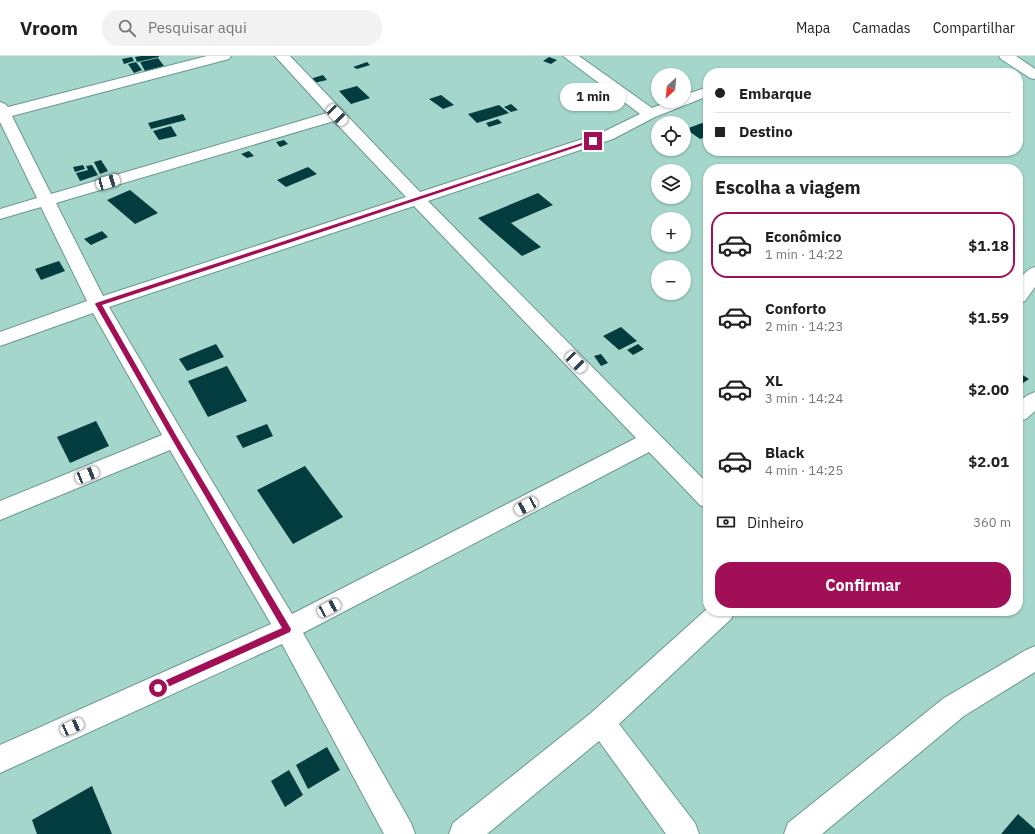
<!DOCTYPE html>
<html lang="pt">
<head>
<meta charset="utf-8">
<style>
	:root { --surface:#fff; --page:#f2f2f2; --text:#202124; --muted:#757577; --line:#e0e0e0; --accent:#a11057 }
	body { margin:0; font-family:"IBM Plex Sans",sans-serif; background:var(--page); color:var(--text); height:100vh; display:flex; flex-direction:column; font-size:15px; white-space:nowrap }
	* { box-sizing:border-box; margin:0 }
	p { font-size:13px; color:var(--muted) }
	.icon { flex:none; width:22px; height:22px; fill:none; stroke:currentColor; stroke-width:2; stroke-linecap:round; stroke-linejoin:round }
	.map { position:relative; flex:1; overflow:hidden }
	.panel { position:absolute; left:703px; top:108px; width:320px; height:452px; display:flex; flex-direction:column; background:var(--surface); border-radius:16px; box-shadow:0 1px 3px #0004 }
	.panel>* { flex:none }
	.hud { position:absolute; left:703px; top:12px; width:320px; height:88px; border-radius:16px; box-shadow:0 1px 3px #0004; display:grid; align-content:center; height:88px; padding:0 12px; background:var(--surface) }
	.needle { width:26px; rotate:206deg }
	.controls { position:absolute; left:651px; top:12px; display:grid; gap:8px }
	.controls a { display:grid; place-items:center; width:40px; height:40px; border-radius:50%; background:var(--surface); box-shadow:0 1px 3px #0004; font-size:20px }
	.end { position:absolute; width:18px; height:18px; margin:-9px; border:5px solid #a11057; background:#fff; box-shadow:0 0 0 2px #fff }
	.from { border-radius:50% }
	.bubble { position:absolute; height:28px; border-radius:14px; background:var(--surface); box-shadow:0 1px 3px #0004; font-size:13px; font-weight:700; line-height:28px; text-align:center }
	.car { position:absolute; width:12px; height:24px; margin:-12px -6px; border-radius:5px; box-shadow:0 0 3px 1px #0007; background:linear-gradient(#fff 24%,#345 0 40%,#fff 0 76%,#345 0 86%,#fff 0) }
	.hud b { display:flex; align-items:center; gap:14px; height:38px; font-size:15px }
	.hud b+b { border-top:1px solid var(--line) }
	.hud i { width:10px; height:10px; background:var(--text) }
	ul { padding:0; list-style:none }
	li { display:flex; align-items:center; gap:12px; height:66px; margin:0 8px 6px; padding:0 4px; border:2px solid transparent; border-radius:16px }
	li div { flex:1 }
	li b { display:block; font-size:15px }
	li em { font-style:normal; font-weight:700 }
	li.selected { border-color:var(--accent) }
	li>.icon { width:36px; height:36px; stroke-width:1.5 }
	h2 { padding:0 12px; font-size:18px; line-height:48px }
	.pay { display:flex; align-items:center; gap:10px; height:44px; padding:0 12px; font-size:15px }
	.pay p { margin-inline-start:auto }
	.primary-button { display:flex; gap:8px; margin-top:auto; padding:8px 12px }
	.primary-button a { flex:1; height:46px; border-radius:16px; background:var(--accent); color:#fff; font-size:16px; font-weight:700; line-height:46px; text-align:center }
	header { display:flex; align-items:center; gap:24px; box-sizing:border-box; height:56px; padding:0 20px; background:var(--surface); border-bottom:1px solid var(--line) }
	header strong { font-size:19px }
	nav { display:flex; gap:22px; margin-inline-start:auto; font-size:14px }
	.search { width:280px; height:36px; background:var(--page); display:flex; align-items:center; gap:10px; box-sizing:border-box; padding:0 14px; border-radius:16px; color:var(--muted); font-size:15px }
	.map>svg:first-child { display:block }
	.building { fill:#023c3e }
	.lines { fill:none; stroke-linecap:round; stroke-linejoin:round }
	.minor-casing { stroke:#68988e; stroke-width:2 }
	.minor { fill:#fff; fill-rule:evenodd }
	.route { fill:#a11057 }
</style>
</head>
<body>
<header>
<strong>Vroom</strong>
<div class="search"><svg class="icon" aria-label="search" viewBox="0 0 24 24"><circle cx="10" cy="10" r="6"/><path d="M15 15l6 6"/></svg>Pesquisar aqui</div>
<nav><a>Mapa</a><a>Camadas</a><a>Compartilhar</a></nav>
</header>
<div class="map">
<svg width="1035" height="778" viewBox="0 0 1035 778">
	<rect width="100%" height="100%" fill="#a5d6cb"/>
	<g class="building">
		<polygon points="141,0 159,0 159,1 137,6 135,1"/>
		<polygon points="132,1 134,5 124,8 122,3"/>
		<polygon points="549,1 557,4 551,8 543,5"/>
		<polygon points="158,2 164,10 145,15 140,6"/>
		<polygon points="136,6 142,14 134,17 128,8"/>
		<polygon points="367,6 370,9 357,13 353,11"/>
		<polygon points="323,19 327,24 314,27 310,23"/>
		<polygon points="596,27 603,31 585,38 579,34"/>
		<polygon points="357,30 370,42 351,48 339,35"/>
		<polygon points="441,39 454,49 443,53 429,43"/>
		<polygon points="511,48 518,54 511,56 504,51"/>
		<polygon points="499,49 509,57 477,67 468,58"/>
		<polygon points="183,58 186,64 151,73 148,67"/>
		<polygon points="498,63 502,67 489,71 486,67"/>
		<polygon points="702,67 708,71 708,80 700,83 686,73"/>
		<polygon points="171,70 177,80 159,84 153,75"/>
		<polygon points="284,84 288,88 280,91 276,86"/>
		<polygon points="249,95 254,100 247,102 241,98"/>
		<polygon points="101,104 108,115 100,118 94,106"/>
		<polygon points="83,109 85,113 75,116 73,111"/>
		<polygon points="92,109 98,119 80,125 76,117 88,114 86,110"/>
		<polygon points="308,111 317,118 286,131 277,124"/>
		<polygon points="130,134 158,157 135,168 107,144"/>
		<polygon points="538,137 553,149 511,167 541,191 522,200 478,162"/>
		<polygon points="102,175 108,181 91,189 84,183"/>
		<polygon points="59,205 65,215 41,224 35,213"/>
		<polygon points="621,271 637,285 619,294 603,280"/>
		<polygon points="216,288 224,301 187,315 179,303"/>
		<polygon points="638,288 644,293 633,299 627,294"/>
		<polygon points="601,298 608,307 601,310 594,300"/>
		<polygon points="227,310 247,345 208,361 188,325"/>
		<polygon points="1018,316 1029,323 1020,329 1018,327"/>
		<polygon points="96,365 109,390 70,407 57,381"/>
		<polygon points="267,368 273,380 243,392 236,380"/>
		<polygon points="305,410 343,461 293,488 257,434"/>
		<polygon points="327,691 340,714 308,733 296,709"/>
		<polygon points="289,714 303,739 285,751 271,725"/>
		<polygon points="92,730 112,778 37,778 32,764"/>
		<polygon points="1018,758 1035,773 1035,778 1001,778"/>
	</g>
	<g class="lines">
		<g class="minor-casing">
			<g id="minor">
				<path d="M207,0H231L229,3L12,60L51,138L327,57L275,0H290L420,136L601,77L640,58L563,0H579L652,52L670,45H684V39L708,31V40L655,61L613,83L428,145L708,428V452L700,449L649,396L303,577L411,767L415,778H384L282,588L0,717V689L271,568L170,394L0,464V445L162,379L93,257L0,290V276L87,245L41,151L0,163V153L37,142L0,66V46L5,48L8,51ZM334,65L406,141L103,240L56,147ZM414,150L636,382L292,558L183,377L109,251Z"/>
				<polygon points="999,0 1016,0 1035,13 1035,23 1030,22 1001,3"/>
				<path d="M1035,211V231L1025,245L1018,247C1018,232 1018,216 1035,211Z"/>
				<polygon points="1035,336 1035,355 1026,363 1018,365 1018,346 1028,339"/>
				<polygon points="708,552 708,555 735,555 731,563 619,668 695,767 699,778 666,778 599,685 487,778 449,778 453,767 591,657"/>
				<polygon points="1035,590 1035,616 964,660 822,778 784,778 788,767 944,642 1026,594"/>
			</g>
		</g>
		<use href="#minor" class="minor"/>
	</g>
	<polygon class="route" points="591,84 595,85 102,249 177,381 291,573 290,576 161,634 155,634 155,629 282,572 173,385 95,248 96,247"/>
</svg>
<div class="controls">
<a><svg class="needle" viewBox="-14 -14 28 28"><path d="M0-13l5 13h-10z" fill="#e53935"/><path d="M0 13l5-13h-10z" fill="#757577"/></svg></a>
<a><svg class="icon" aria-label="locate" viewBox="0 0 24 24"><circle cx="12" cy="12" r="6"/><path d="M12 2v4M12 18v4M2 12h4M18 12h4"/></svg></a>
<a><svg class="icon" aria-label="layers" viewBox="0 0 24 24"><path d="M12 4l9 5-9 5-9-5zM3 14l9 5 9-5"/></svg></a>
<a>+</a>
<a>−</a>
</div>
<i class="end from" style="left:158px;top:632px"></i>
<i class="end" style="left:593px;top:85px"></i>
<div class="bubble" style="left:560px;top:27px;width:66px">1 min</div>
<i class="car" style="left:337px;top:59px;rotate:136deg"></i>
<i class="car" style="left:108px;top:126px;rotate:74deg"></i>
<i class="car" style="left:576px;top:306px;rotate:136deg"></i>
<i class="car" style="left:87px;top:419px;rotate:68deg"></i>
<i class="car" style="left:526px;top:450px;rotate:242deg"></i>
<i class="car" style="left:329px;top:552px;rotate:62deg"></i>
<i class="car" style="left:72px;top:671px;rotate:66deg"></i>
<div class="hud">
<b><i class="from"></i>Embarque</b>
<b><i></i>Destino</b>
</div>
<section class="panel">
<h2>Escolha a viagem</h2>
<ul>
<li class="selected"><svg class="icon" aria-label="car" viewBox="0 0 24 24"><path d="M5 17H2v-5l4-1 3-4h7l3 4 3 1v5h-3M9 17h6M6 11h13"/><circle cx="7" cy="17" r="2"/><circle cx="17" cy="17" r="2"/></svg><div><b>Econômico</b><p>1 min · 14:22</p></div><em>$1.18</em></li>
<li><svg class="icon" aria-label="car" viewBox="0 0 24 24"><path d="M5 17H2v-5l4-1 3-4h7l3 4 3 1v5h-3M9 17h6M6 11h13"/><circle cx="7" cy="17" r="2"/><circle cx="17" cy="17" r="2"/></svg><div><b>Conforto</b><p>2 min · 14:23</p></div><em>$1.59</em></li>
<li><svg class="icon" aria-label="car" viewBox="0 0 24 24"><path d="M5 17H2v-5l4-1 3-4h7l3 4 3 1v5h-3M9 17h6M6 11h13"/><circle cx="7" cy="17" r="2"/><circle cx="17" cy="17" r="2"/></svg><div><b>XL</b><p>3 min · 14:24</p></div><em>$2.00</em></li>
<li><svg class="icon" aria-label="car" viewBox="0 0 24 24"><path d="M5 17H2v-5l4-1 3-4h7l3 4 3 1v5h-3M9 17h6M6 11h13"/><circle cx="7" cy="17" r="2"/><circle cx="17" cy="17" r="2"/></svg><div><b>Black</b><p>4 min · 14:25</p></div><em>$2.01</em></li>
</ul>
<div class="pay"><svg class="icon" aria-label="cash" viewBox="0 0 24 24"><path d="M3 7h18v10H3z"/><circle cx="12" cy="12" r="2"/></svg>Dinheiro<p>360 m</p></div>
<div class="primary-button"><a>Confirmar</a></div>
</section>
</div>
</body>
</html>
